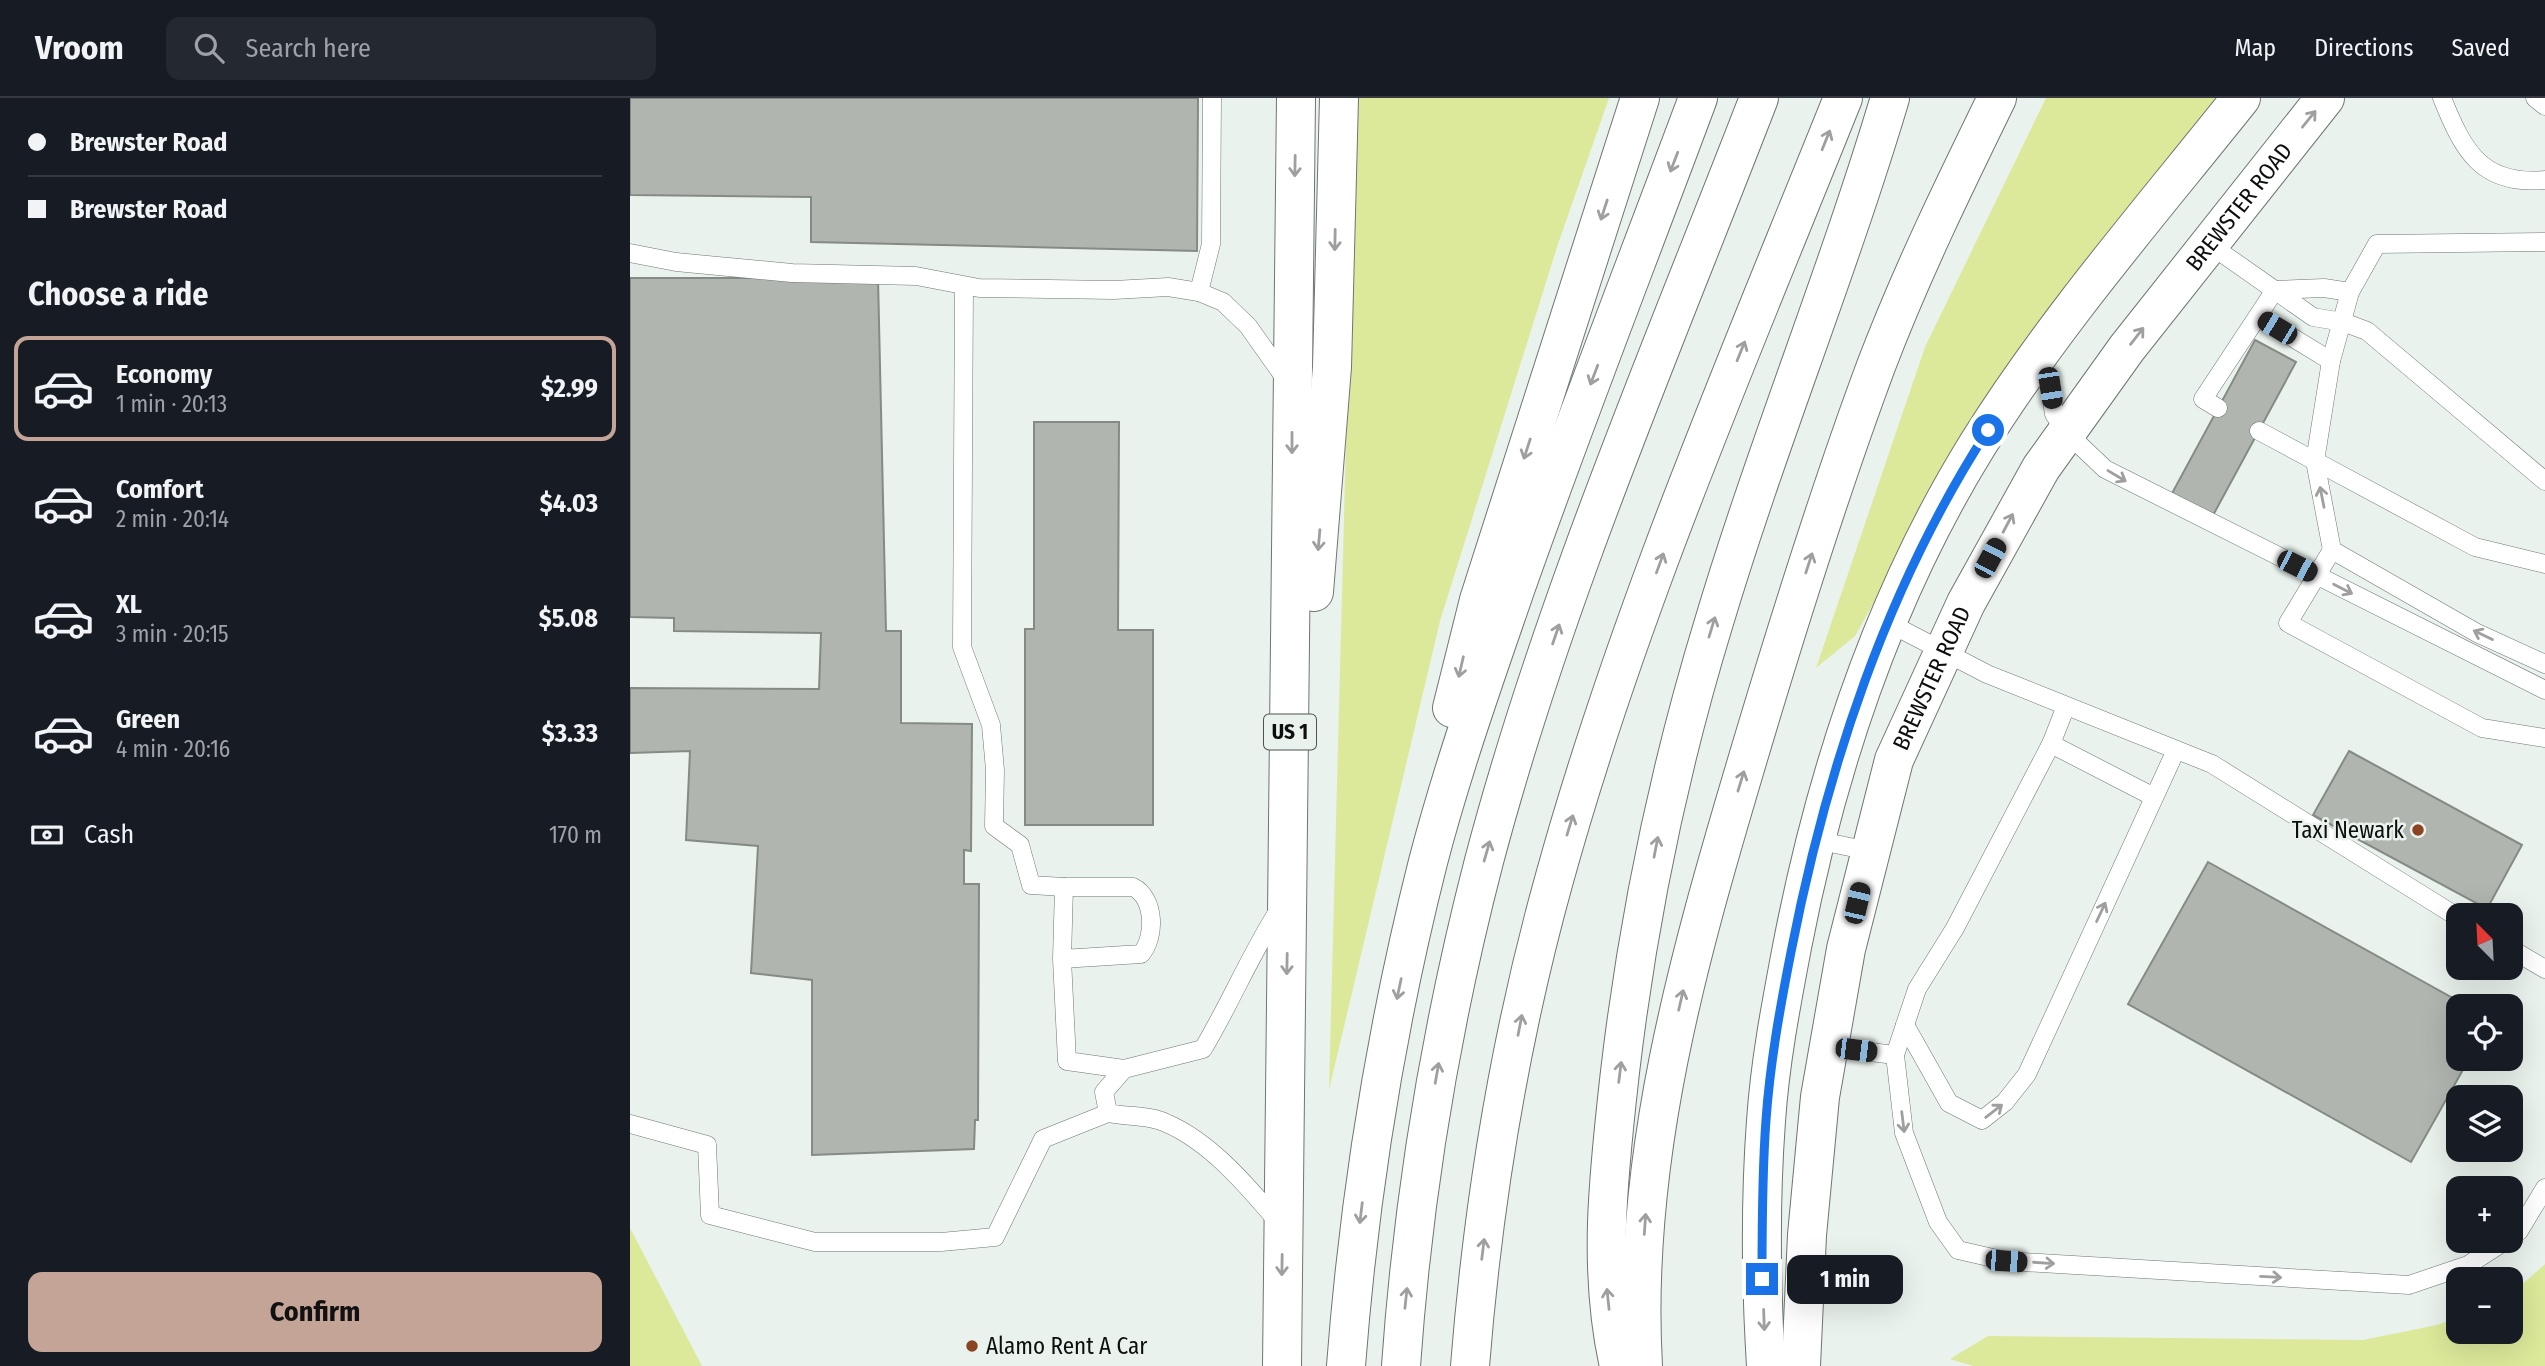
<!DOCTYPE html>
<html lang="en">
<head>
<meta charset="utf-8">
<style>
	:root { --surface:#171b24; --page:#242831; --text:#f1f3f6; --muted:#9ea1a6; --line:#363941; --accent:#c3a496 }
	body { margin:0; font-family:"Fira Sans Condensed",sans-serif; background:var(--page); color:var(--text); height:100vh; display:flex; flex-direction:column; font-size:26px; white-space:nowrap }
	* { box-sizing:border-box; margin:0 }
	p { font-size:23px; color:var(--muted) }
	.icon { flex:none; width:38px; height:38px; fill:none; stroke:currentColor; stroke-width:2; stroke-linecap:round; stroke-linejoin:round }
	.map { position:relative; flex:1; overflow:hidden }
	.drawer { display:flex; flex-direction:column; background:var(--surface); width:630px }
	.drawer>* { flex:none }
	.banner { display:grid; align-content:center; height:154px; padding:0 28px; background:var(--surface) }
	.needle { width:46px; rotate:336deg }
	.fabs { position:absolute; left:1816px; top:805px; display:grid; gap:14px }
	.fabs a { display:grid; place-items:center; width:77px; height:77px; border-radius:14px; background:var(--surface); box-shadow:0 7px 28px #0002; font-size:35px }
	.end { position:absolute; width:32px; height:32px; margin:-16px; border:9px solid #1a73e8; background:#fff; box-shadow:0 0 0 4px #fff }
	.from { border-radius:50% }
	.bubble { position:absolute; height:49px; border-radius:14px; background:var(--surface); box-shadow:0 7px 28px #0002; font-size:23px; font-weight:700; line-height:49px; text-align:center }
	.car { position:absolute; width:21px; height:42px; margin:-21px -10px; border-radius:9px; box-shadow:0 0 5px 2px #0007; background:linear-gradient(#222 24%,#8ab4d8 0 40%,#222 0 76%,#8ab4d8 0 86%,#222 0) }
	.banner b { display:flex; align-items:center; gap:24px; height:66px; font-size:26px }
	.banner b+b { border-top:2px solid var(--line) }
	.banner i { width:18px; height:18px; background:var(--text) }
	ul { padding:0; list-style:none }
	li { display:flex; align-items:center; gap:21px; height:105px; margin:0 14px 10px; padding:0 14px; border:4px solid transparent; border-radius:14px }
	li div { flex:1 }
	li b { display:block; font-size:26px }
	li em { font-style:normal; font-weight:700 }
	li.on { border-color:var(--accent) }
	li>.icon { width:63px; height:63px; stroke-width:1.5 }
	h2 { padding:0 28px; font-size:32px; line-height:84px }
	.pay { display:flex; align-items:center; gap:18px; height:77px; padding:0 28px; font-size:26px }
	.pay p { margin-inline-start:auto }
	.primary-button { display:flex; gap:14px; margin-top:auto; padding:14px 28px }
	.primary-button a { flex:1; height:80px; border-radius:14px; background:var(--accent); color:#111; font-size:28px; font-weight:700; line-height:80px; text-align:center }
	header { display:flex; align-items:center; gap:42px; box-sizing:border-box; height:98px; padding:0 35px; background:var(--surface); border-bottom:2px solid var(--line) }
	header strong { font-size:33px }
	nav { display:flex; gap:38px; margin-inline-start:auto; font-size:24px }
	.search { width:490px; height:63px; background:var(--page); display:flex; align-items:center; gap:18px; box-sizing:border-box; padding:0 24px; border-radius:14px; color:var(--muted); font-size:26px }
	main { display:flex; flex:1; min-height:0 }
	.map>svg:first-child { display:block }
	.green { fill:#dce99a }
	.building { fill:#b0b6af; stroke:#858b84; stroke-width:2 }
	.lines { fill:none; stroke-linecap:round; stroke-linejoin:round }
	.lane-casing { stroke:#6e7671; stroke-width:19 }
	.secondary-casing { stroke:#6e7671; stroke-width:40 }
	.highway-casing { stroke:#6e7671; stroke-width:40 }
	.lane { stroke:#fff; stroke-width:18 }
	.secondary { stroke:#fff; stroke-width:38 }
	.highway { stroke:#fff; stroke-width:38 }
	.oneway { stroke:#9e9f9e }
	.route { stroke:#1a73e8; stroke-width:9 }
	.poi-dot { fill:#8b4421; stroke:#e9f2ed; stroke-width:2.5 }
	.labels { text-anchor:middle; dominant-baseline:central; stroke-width:5; stroke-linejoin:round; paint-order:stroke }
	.shield { fill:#e9f2ed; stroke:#4e5350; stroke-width:2 }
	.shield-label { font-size:21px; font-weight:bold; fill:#0c0f0d }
	.street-label { font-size:23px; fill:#0c0f0d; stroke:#e9f2ed }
	.poi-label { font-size:23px; fill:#0c0f0d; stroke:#e9f2ed; text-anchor:end }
</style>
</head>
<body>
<header>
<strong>Vroom</strong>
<div class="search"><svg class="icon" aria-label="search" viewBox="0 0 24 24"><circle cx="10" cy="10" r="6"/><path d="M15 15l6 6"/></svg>Search here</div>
<nav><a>Map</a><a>Directions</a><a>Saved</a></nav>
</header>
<main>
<section class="drawer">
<div class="banner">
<b><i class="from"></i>Brewster Road</b>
<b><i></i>Brewster Road</b>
</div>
<h2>Choose a ride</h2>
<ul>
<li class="on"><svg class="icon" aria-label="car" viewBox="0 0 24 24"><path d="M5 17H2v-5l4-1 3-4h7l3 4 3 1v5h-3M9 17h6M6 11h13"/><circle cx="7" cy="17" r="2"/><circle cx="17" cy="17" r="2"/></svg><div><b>Economy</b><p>1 min · 20:13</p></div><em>$2.99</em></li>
<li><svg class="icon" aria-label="car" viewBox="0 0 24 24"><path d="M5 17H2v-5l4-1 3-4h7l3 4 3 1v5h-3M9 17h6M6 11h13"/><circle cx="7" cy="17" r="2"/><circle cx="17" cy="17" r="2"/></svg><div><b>Comfort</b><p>2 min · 20:14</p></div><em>$4.03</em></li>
<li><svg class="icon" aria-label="car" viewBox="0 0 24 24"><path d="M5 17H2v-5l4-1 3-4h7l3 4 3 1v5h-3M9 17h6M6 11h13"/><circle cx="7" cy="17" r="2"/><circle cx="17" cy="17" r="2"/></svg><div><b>XL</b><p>3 min · 20:15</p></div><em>$5.08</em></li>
<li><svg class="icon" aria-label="car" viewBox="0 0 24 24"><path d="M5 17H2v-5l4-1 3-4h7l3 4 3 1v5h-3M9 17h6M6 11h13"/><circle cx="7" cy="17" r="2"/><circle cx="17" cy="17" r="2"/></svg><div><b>Green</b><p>4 min · 20:16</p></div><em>$3.33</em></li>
</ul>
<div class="pay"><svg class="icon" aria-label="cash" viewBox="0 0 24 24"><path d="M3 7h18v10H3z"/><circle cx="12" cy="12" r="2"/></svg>Cash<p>170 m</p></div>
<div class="primary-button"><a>Confirm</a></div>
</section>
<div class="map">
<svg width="1915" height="1268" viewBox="0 0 1915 1268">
	<rect width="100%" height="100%" fill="#e9f2ed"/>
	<g class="green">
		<polygon points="725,0 979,0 928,146 810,523 699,992"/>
		<polygon points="1416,0 1590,0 1373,275 1225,538 1186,570 1295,249"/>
		<polygon points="0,1130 72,1268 0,1268"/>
		<polygon points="1915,1166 1915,1268 1343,1268 1320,1261 1358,1238 1733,1242 1807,1227 1829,1219 1829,1234 1881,1234 1881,1196"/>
	</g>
	<g class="building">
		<polygon points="0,0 568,0 567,153 181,144 181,99 0,97"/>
		<polygon points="0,180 248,180 256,533 271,533 271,625 342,626 341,753 334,752 334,786 349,786 348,1022 345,1022 344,1051 182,1057 182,882 121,875 128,748 56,742 60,653 0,655 0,590 189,591 191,535 44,533 44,520 0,519"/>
		<polygon points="1625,242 1666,264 1581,421 1540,399"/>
		<polygon points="404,324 489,324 488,532 523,532 523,727 395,727 395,531 404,531"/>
		<polygon points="1719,653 1892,747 1857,811 1683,717"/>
		<polygon points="1578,764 1837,908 1829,908 1829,961 1839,961 1781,1064 1498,906"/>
	</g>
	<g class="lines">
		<g class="lane-casing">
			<g id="lane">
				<path d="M1812,0C1833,52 1851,88 1915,82"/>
				<polyline points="1905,0 1915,8"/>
				<polyline points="1915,144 1747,146 1720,194 1701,263 1685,363 1845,449 1915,466"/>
				<polyline points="1579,146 1683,219 1713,224 1737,233 1915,383"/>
				<polyline points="0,155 46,164 162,175 286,178 349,190 484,192 538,189 569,194 593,204 618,228 657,283"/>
				<polyline points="334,188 332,549 361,627 365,672 364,728 390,747 401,787 434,789"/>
				<polyline points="569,194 581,146 582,0"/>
				<polyline points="1629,219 1701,263"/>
				<polyline points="1407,259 1420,290 1424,316 1436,334 1475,371 1915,592"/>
				<polyline points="1588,310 1573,301 1645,192 1694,190 1720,194"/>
				<polyline points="1629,333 1685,363 1702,452 1847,535 1915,566"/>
				<polyline points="1702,452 1658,525 1852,630 1915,640"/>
				<polyline points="1257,524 1357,576 1582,666 1829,820"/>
				<polyline points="1436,608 1421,646 1325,830 1287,891 1265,957 1274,1035 1308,1124 1328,1152 1376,1163 1779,1187 1838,1167 1875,1143"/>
				<polyline points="1421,646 1524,699"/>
				<polyline points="1186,742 1239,753"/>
				<polyline points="1881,851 1915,871"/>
				<path d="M432,861L511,856C526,839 525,800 503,789H434L432,861L437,963L494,971L573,951C601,904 620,857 650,810"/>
				<polyline points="1275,927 1319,1005 1352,1022 1375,1004 1397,976 1546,652"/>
				<polyline points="1199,949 1265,957"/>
				<path d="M494,971L474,994L478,1015C496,1019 520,1017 536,1025C581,1044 618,1089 649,1125"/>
				<polyline points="0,1026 77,1047 80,1117 185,1144 311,1144 365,1139 413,1041 478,1015"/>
				<polyline points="1881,1139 1889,1133 1915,1090"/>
			</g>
		</g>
		<g class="secondary-casing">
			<g id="secondary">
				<path d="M1136,1268C1131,1187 1130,1104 1136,1023C1140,964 1151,907 1162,849C1196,673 1253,499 1348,346C1425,223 1521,113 1611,0"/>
				<path id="s1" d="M1171,1268L1177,1137L1190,999L1216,851L1264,662L1336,505L1411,370L1497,250L1695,0"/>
			</g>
		</g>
		<g class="highway-casing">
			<g id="highway">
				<polyline points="684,494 702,269 709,0"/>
				<polyline points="822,610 849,502 1010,0"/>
				<polyline points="652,1268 666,0"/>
				<path d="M716,1268C729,1098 756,930 798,764C822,672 854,582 885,492C943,327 1007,164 1068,0"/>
				<path d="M771,1268C783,1097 811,929 854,763C923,502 1032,251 1129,0"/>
				<path d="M840,1268C853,1105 880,940 924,782C998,514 1110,257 1213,0"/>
				<path d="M989,1268C967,1171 979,1072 990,974C1008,821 1039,671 1084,524C1137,347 1207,177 1260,0"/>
				<path d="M1013,1268C1001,1060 1059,858 1118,660C1157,529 1198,397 1246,268C1281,176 1324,88 1367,0"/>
			</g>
		</g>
		<use href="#lane" class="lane"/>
		<use href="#secondary" class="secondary"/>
		<use href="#highway" class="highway"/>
	</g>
	<defs><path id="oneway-shaft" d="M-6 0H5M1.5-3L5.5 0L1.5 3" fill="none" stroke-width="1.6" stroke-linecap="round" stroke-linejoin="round" transform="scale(1.75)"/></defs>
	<g class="oneway">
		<use href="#oneway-shaft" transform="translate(1679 21) rotate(-51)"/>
		<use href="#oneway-shaft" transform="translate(1196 42) rotate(-68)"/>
		<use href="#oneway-shaft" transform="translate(1044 64) rotate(111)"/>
		<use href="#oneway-shaft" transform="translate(665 68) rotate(91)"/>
		<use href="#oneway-shaft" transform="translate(974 112) rotate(108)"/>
		<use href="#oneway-shaft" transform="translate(705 142) rotate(91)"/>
		<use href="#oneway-shaft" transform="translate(1507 238) rotate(-52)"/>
		<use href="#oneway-shaft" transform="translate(1111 253) rotate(-68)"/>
		<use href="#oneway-shaft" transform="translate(964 277) rotate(111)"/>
		<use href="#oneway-shaft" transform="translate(662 345) rotate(90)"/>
		<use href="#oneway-shaft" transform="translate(897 351) rotate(108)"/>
		<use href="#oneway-shaft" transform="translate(1487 378) rotate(31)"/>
		<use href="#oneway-shaft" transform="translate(1692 399) rotate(-101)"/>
		<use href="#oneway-shaft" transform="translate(1378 425) rotate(-62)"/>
		<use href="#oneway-shaft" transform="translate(689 442) rotate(95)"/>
		<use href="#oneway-shaft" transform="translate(1030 465) rotate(-70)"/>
		<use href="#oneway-shaft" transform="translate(1179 465) rotate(-72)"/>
		<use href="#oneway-shaft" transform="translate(1713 491) rotate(27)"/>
		<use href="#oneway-shaft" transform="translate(1082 529) rotate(-73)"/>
		<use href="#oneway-shaft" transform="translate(926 536) rotate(-71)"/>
		<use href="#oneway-shaft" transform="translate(1853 537) rotate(-154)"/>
		<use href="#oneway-shaft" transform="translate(831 569) rotate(103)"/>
		<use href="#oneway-shaft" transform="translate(1111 683) rotate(-73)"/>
		<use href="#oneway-shaft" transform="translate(940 727) rotate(-73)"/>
		<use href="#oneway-shaft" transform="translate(1026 749) rotate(-79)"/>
		<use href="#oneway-shaft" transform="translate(857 753) rotate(-74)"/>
		<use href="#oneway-shaft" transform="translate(1471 814) rotate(-65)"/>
		<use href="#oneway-shaft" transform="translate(657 866) rotate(91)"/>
		<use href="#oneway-shaft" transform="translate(769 891) rotate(102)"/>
		<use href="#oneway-shaft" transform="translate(1051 902) rotate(-77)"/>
		<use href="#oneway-shaft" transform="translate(890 927) rotate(-79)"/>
		<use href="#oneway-shaft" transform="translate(990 974) rotate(-83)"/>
		<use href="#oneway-shaft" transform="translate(807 975) rotate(-80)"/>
		<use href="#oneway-shaft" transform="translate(1364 1013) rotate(-38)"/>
		<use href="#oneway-shaft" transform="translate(1273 1024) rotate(83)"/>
		<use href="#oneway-shaft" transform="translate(731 1115) rotate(97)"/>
		<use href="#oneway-shaft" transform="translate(1015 1126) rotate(-86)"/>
		<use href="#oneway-shaft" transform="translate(853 1151) rotate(-83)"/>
		<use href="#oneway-shaft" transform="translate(1414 1165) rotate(4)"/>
		<use href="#oneway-shaft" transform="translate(652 1167) rotate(91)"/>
		<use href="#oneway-shaft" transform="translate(1641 1179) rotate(3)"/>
		<use href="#oneway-shaft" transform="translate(776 1200) rotate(-84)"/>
		<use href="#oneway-shaft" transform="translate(978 1201) rotate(-96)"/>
		<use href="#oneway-shaft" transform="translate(1134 1222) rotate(88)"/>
	</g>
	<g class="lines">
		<path class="route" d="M1132,1181C1132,1128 1132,1075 1136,1022C1140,965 1150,910 1161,854C1197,670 1256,490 1358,332"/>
	</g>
	<g class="poi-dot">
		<circle cx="1788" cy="732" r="7"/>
		<circle cx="342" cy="1248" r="7"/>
	</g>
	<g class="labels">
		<rect class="shield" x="634" y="616.5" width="52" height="35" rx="5"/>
		<g class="shield-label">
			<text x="660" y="634">US 1</text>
		</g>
		<g class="street-label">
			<text stroke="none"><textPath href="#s1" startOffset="1270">BREWSTER ROAD</textPath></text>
			<text stroke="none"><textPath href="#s1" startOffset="705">BREWSTER ROAD</textPath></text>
		</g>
		<g class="poi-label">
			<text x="1774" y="732">Taxi Newark</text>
			<text x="356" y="1248" text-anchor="start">Alamo Rent A Car</text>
		</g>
	</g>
</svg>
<div class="fabs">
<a><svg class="needle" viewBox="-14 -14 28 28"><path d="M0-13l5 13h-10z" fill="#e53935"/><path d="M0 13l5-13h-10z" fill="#9ea1a6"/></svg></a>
<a><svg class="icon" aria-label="locate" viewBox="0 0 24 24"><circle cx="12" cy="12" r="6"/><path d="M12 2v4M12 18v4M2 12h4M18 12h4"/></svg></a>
<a><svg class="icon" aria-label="layers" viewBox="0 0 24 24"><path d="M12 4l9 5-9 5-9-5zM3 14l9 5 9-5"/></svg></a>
<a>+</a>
<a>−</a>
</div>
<i class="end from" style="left:1358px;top:332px"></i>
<i class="end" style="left:1132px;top:1181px"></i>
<div class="bubble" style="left:1157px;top:1157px;width:116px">1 min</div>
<i class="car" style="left:1647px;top:230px;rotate:301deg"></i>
<i class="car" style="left:1420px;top:290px;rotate:171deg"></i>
<i class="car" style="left:1360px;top:460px;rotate:28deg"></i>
<i class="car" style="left:1667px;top:468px;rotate:117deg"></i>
<i class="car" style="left:1227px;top:805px;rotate:13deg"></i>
<i class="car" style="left:1226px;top:952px;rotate:97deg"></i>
<i class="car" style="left:1376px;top:1163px;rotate:94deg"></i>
</div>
</main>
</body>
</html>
